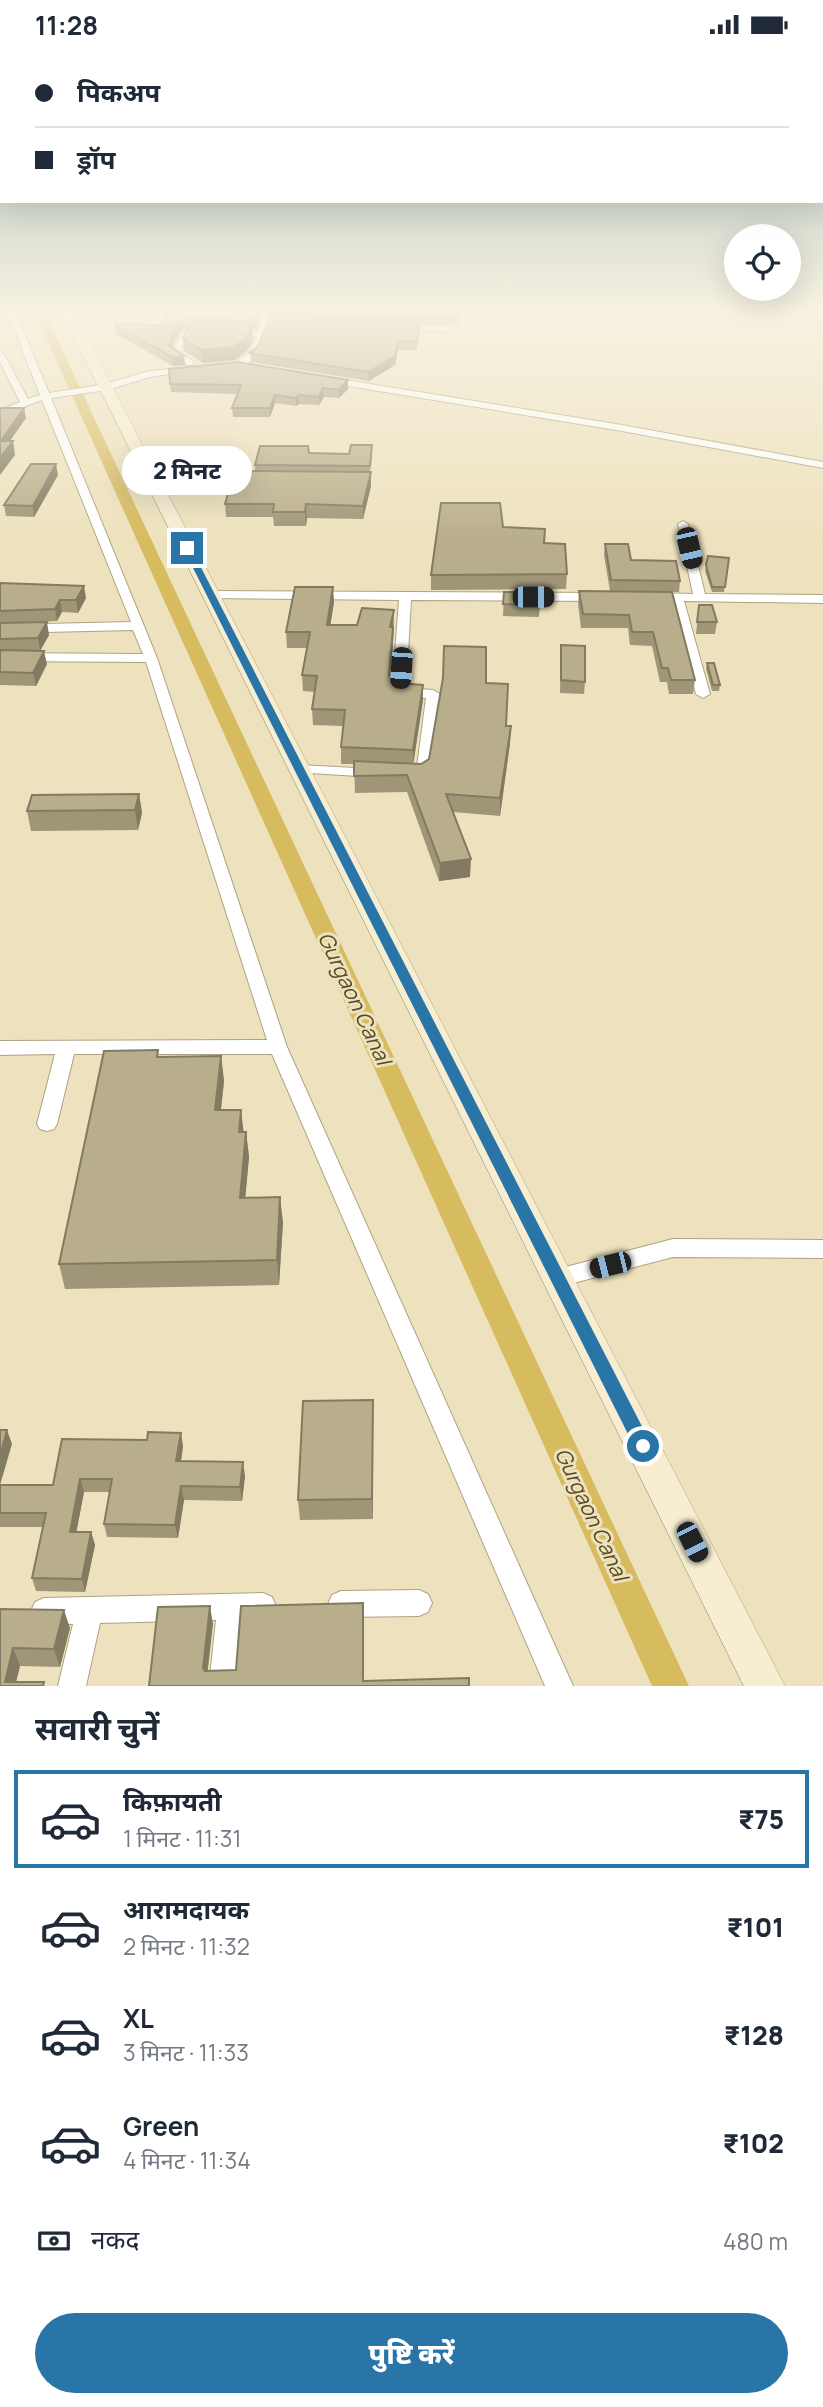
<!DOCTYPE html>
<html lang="hi">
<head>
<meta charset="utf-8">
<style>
	:root { --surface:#fff; --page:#f6f6f7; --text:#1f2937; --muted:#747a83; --line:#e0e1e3; --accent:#2a75a8 }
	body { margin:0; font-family:Manrope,"Noto Sans Devanagari",sans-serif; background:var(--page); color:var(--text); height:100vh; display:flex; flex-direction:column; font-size:26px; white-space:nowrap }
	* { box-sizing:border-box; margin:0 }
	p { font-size:23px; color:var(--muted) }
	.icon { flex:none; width:38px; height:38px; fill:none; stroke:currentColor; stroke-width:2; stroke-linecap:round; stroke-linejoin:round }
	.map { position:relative; height:1637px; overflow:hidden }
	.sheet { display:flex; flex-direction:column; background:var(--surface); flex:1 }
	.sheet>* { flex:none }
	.hud { position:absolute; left:0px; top:0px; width:824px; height:154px; box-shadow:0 7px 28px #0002; display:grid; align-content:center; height:154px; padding:0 35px; background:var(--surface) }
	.buttons { position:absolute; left:724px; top:175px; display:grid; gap:14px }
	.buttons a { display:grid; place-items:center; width:77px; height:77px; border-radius:50%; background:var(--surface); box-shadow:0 7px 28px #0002; font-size:35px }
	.end { position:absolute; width:32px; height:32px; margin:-16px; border:9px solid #2a75a8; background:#fff; box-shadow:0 0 0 4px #fff }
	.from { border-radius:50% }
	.bubble { position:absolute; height:49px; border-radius:24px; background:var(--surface); box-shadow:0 7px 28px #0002; font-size:23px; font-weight:800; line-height:49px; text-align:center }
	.car { position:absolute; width:21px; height:42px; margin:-21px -10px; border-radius:9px; box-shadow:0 0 5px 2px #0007; background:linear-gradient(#222 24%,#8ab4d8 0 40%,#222 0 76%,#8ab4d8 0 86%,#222 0) }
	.hud b { display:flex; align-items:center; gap:24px; height:66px; font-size:26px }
	.hud b+b { border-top:2px solid var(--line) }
	.hud i { width:18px; height:18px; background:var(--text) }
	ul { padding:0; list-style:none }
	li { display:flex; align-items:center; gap:21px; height:98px; margin:0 14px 10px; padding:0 21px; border:4px solid transparent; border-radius:0px }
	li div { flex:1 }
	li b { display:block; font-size:26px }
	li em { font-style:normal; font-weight:800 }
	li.current { border-color:var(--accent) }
	li>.icon { width:63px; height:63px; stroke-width:1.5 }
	h2 { padding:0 35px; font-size:32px; line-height:84px }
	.pay { display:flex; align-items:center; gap:18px; height:77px; padding:0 35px; font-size:26px }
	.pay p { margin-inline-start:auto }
	.primary-button { display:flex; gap:14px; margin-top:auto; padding:14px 35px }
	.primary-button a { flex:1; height:80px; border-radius:42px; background:var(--accent); color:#fff; font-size:28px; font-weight:800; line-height:80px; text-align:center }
	.status { display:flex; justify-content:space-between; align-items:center; height:49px; padding:0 35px; background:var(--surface); direction:ltr }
	.status svg { height:19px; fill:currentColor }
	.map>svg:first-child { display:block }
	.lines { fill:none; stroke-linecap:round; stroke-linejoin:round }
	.canal { fill:#d7bb5f; fill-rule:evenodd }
	.street-casing { stroke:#aea381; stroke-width:2 }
	.secondary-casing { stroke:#aea381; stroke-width:1 }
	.street { fill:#fff; fill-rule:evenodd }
	.secondary { fill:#f7eed2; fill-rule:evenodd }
	.wall { fill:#9f9678 }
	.shaded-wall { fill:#827a61 }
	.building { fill:#b9ae8b; stroke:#827a61; stroke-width:2 }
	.route { fill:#2a75a8 }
	.labels { text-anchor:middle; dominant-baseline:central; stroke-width:6; stroke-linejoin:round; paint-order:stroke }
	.water-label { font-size:21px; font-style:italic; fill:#564a23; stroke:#eee2be }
</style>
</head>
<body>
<div class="status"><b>11:28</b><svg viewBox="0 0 49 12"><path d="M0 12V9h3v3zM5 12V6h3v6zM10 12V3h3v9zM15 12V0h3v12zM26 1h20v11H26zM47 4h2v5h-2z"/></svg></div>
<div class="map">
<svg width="823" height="1637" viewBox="0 0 823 1637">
	<rect width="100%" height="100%" fill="#eee2be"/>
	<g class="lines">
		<polygon class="canal" points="34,262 44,262 689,1637 652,1637"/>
		<g class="street-casing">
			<g id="street">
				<polygon points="7,262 15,262 49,344 106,335 149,322 191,318 195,321 150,328 107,341 51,349 157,609 287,998 573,1637 545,1637 272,1005 74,1005 57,1075 54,1080 47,1082 40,1080 37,1075 55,1005 0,1006 0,992 267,991 146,613 0,612 0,604 143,605 133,581 0,584 0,576 131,573 42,351 0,367 0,361 20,353 0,313 0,302 4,305 28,350 40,346"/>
				<path d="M263,262H271C267,281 260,318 235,318V314L249,304L257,288L227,284L231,282L258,283Z"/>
				<polygon points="398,277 448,278 452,280 448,282 395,281"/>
				<path d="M204,281V285C189,287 186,289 181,303L193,312V316H187L173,306L177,291L185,282Z"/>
				<polygon points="327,328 622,376 823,413 823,419 622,382 324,333 323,331"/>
				<polygon points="153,427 269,427 274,430 269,433 149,432 148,430"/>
				<polygon points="683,472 688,475 705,545 823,546 823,554 684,552 710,645 703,649 696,645 672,552 654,552 648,548 654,544 693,545 678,475"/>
				<polygon points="211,542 600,544 606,548 600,552 411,551 406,639 433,641 440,645 431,718 426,728 413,729 406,725 417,718 426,649 399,647 392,643 399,551 207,549 207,543"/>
				<polygon points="299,716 374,720 381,724 374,728 294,723 292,720"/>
				<polygon points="673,1190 823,1191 823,1209 673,1208 558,1238 550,1235 547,1229 550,1223 558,1220"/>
				<polygon points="419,1541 428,1545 432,1554 428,1563 419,1567 341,1568 332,1564 328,1555 332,1546 341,1542"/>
				<polygon points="263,1544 272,1548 276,1557 272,1566 263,1570 242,1571 237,1637 209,1637 216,1571 100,1574 86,1637 58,1637 73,1575 44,1575 35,1571 31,1562 35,1553 44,1549"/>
			</g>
		</g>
		<g class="secondary-casing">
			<polygon id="secondary" points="61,262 73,262 785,1637 744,1637"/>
		</g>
		<use href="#street" class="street"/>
		<use href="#secondary" class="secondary"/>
	</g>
	<g class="wall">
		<polygon points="168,262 262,262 256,280 252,280 253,291 247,302 235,311 203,314 184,302 183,289 188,280 183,280 175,290 172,298 185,316 173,317 115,284 114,275 161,276"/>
		<polygon points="460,262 459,276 420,276 417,301 398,301 395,316 369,332 251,313 250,304 398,275 271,273 271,265"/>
		<polygon points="169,320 348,340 339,349 324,348 319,356 299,355 296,357 275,354 270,368 233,368 232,359 238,345 171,343"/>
		<polygon points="309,404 372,405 370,423 371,437 363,470 307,469 306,477 274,477 273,468 226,468 225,455 250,430 255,422 255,416"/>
		<polygon points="58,426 34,468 6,467 4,456"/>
		<polygon points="503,478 544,494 567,525 566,540 431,541 431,526"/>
		<polygon points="605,495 631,511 680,532 679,543 672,543 695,631 693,645 669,645 667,633 660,633 652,597 630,596 628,579 581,579 578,555 579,542 610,542 604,506"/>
		<polygon points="708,507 729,509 724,543 712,543 705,522"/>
		<polygon points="0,534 86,549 78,564 62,563 57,572 0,574"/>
		<polygon points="504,543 540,556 539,568 503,567"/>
		<polygon points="334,553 330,576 394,576 391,628 399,634 423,636 423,651 413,714 421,715 429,710 486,634 506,677 511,677 510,694 500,767 453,763 470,828 439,832 407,743 355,744 354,715 341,715 341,698 343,677 313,676 312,660 315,643 303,642 302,626 307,599 287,599 286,583"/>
		<polygon points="699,556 717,573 715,585 696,585"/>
		<polygon points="0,574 49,586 40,602 24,602 47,615 36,637 0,636"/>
		<polygon points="561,596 585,633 584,645 560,644"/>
		<polygon points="707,614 720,636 719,642 712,642 706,620"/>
		<polygon points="139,745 142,764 138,781 31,782 27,762"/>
		<polygon points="221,1007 224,1032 221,1061 244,1083 246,1083 249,1108 245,1149 283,1173 279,1236 65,1240 59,1215 159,1008"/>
		<polygon points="373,1371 373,1470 300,1471 298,1451"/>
		<polygon points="183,1397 181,1412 245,1427 242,1452 184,1451 178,1489 107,1488 104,1475 110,1443 84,1443 76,1483 91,1483 95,1496 85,1543 36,1542 32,1529 43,1478 0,1478 0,1436 53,1436"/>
		<polygon points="0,1560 70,1579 60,1618 20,1617 16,1633 0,1637"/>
	</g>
	<g class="shaded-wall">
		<polygon points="259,262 262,262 256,280 255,272"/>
		<polygon points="182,271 183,280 175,290 169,305 169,296 174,281"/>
		<polygon points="252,277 253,291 247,302 235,311 203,314 201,301"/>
		<polygon points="398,292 398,301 395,316 369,332 368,323"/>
		<polygon points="184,307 185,316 173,317 172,308"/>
		<polygon points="348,331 348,340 339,349 339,341"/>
		<polygon points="323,339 324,348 319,356 319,348"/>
		<polygon points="275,346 275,354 270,368 270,359"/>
		<polygon points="299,346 299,355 296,357 296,349"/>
		<polygon points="24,359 26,369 1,405 0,393"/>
		<polygon points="13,392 15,406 0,426 0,409"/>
		<polygon points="56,415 58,426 34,468 33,457"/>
		<polygon points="371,423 371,437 363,470 363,457"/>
		<polygon points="306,455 307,469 306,477 305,463"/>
		<polygon points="84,537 86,549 78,564 76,551"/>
		<polygon points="333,538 334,553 328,591 327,576"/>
		<polygon points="60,551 62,563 57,572 55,560"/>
		<polygon points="394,561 393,593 389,643 390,578"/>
		<polygon points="47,573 49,586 40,602 38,589"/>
		<polygon points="44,602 47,615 36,637 33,624"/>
		<polygon points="423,636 423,651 413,717 413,701"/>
		<polygon points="511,677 510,694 500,767 500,749"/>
		<polygon points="139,745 142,764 138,781 135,761"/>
		<polygon points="471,810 470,828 439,832 440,814"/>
		<polygon points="221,1007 224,1032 218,1086 215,1061"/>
		<polygon points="241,1061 244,1086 239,1083"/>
		<polygon points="246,1083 249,1108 243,1174 240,1149"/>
		<polygon points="280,1148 283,1173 279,1236 277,1211"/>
		<polygon points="373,1351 373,1470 372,1450"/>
		<polygon points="7,1381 12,1395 0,1436 0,1407"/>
		<polygon points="181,1384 183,1397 179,1426 176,1412"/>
		<polygon points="243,1413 245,1427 242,1452 240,1438"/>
		<polygon points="80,1430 84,1443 74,1496 70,1483"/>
		<polygon points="181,1437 184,1451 178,1489 175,1476"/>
		<polygon points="91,1483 95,1496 85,1543 82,1530"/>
		<polygon points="363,1554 363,1572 364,1637 363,1637"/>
		<polygon points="210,1557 213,1575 206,1637 203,1619"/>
		<polygon points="64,1561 70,1579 60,1618 54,1600"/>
		<polygon points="13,1599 20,1617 15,1637 5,1633"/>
	</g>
	<g class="building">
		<polygon points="168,262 259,262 255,272 182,271 174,281 169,296 184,307 172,308 114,275 161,276"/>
		<polygon points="271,262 460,262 459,268 271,265"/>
		<polygon points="268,274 420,276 417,293 398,292 395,307 368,323 250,304 258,297"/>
		<polygon points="190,276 252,277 246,289 234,298 201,301 183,289"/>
		<polygon points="237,313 348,331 339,341 323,339 319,348 299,346 296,349 275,346 270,359 232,359 241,336 170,335 169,320"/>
		<polygon points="0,359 24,359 1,392 0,392"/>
		<polygon points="0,392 13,392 0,409"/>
		<polygon points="351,396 372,396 370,417 255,416 260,397 308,397 309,404 349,405"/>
		<polygon points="31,415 56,415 33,457 4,456"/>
		<polygon points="252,422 371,423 363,457 306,455 305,463 273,463 274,455 225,455 232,430 250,430"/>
		<polygon points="441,454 500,454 503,478 545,480 544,494 565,495 567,525 431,526"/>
		<polygon points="605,495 628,495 631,511 676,512 680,532 611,531"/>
		<polygon points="708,507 729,509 725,538 712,538 706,516"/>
		<polygon points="0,534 84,537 76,551 60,551 55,560 0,562"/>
		<polygon points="295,538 333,538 327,576 357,576 362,559 394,561 390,578 393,578 389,627 399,634 423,636 413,701 341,698 345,661 312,660 317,627 302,626 310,583 286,583"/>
		<polygon points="579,542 672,543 695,631 671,631 668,619 662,619 653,583 632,583 629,566 583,565"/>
		<polygon points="504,543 540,543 540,556 503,555"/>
		<polygon points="699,556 712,556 717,573 697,573"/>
		<polygon points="47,573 38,589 0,590 0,574"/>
		<polygon points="561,596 585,597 585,633 561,631"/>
		<polygon points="444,597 486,598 486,634 508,635 506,677 511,677 500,749 446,745 471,810 440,814 407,726 354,727 354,712 421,715 429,710 443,629"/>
		<polygon points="0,601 44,602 33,624 0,623"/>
		<polygon points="707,614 714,614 720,636 713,636"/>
		<polygon points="139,745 135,761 27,762 32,746"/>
		<polygon points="158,1001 157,1008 221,1007 215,1061 241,1061 239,1083 246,1083 240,1149 280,1148 277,1211 59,1215 104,1002"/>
		<polygon points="373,1351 372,1450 298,1451 303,1352"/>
		<polygon points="0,1381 7,1381 0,1407"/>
		<polygon points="148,1383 181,1384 176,1412 243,1413 240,1438 181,1437 175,1476 104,1475 112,1430 80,1430 70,1483 91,1483 82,1530 32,1529 46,1464 0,1464 0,1436 53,1436 62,1390 147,1391"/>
		<polygon points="363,1554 363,1632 469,1629 469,1637 149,1637 158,1558 210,1557 203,1619 205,1622 236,1621 241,1557"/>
		<polygon points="0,1560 64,1561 54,1600 13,1599 5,1633 44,1633 43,1637 0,1637"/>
	</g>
	<linearGradient id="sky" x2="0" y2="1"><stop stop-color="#a1b7b1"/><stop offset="0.53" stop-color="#f7f2e2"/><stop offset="1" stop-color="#f7f2e2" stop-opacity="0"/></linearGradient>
	<rect width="823" height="491" fill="url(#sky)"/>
	<polygon class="route" points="187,497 191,499 649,1391 652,1397 649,1403 643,1405 637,1403 183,499"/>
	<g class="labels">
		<g class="water-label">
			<text transform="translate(355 949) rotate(65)">Gurgaon Canal</text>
			<text transform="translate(592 1465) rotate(65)">Gurgaon Canal</text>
		</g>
	</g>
</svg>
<div class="buttons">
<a><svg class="icon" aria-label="locate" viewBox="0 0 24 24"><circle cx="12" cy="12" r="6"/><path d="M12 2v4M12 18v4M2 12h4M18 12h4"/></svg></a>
</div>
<i class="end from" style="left:643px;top:1397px"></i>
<i class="end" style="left:187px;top:499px"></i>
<div class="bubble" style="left:122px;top:397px;width:130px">2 मिनट</div>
<i class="car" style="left:689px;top:499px;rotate:167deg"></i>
<i class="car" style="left:533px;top:548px;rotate:90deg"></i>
<i class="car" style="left:401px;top:619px;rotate:184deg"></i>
<i class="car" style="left:610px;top:1216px;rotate:256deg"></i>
<i class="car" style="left:692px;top:1493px;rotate:153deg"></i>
<div class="hud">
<b><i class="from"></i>पिकअप</b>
<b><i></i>ड्रॉप</b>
</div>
</div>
<section class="sheet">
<h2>सवारी चुनें</h2>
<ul>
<li class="current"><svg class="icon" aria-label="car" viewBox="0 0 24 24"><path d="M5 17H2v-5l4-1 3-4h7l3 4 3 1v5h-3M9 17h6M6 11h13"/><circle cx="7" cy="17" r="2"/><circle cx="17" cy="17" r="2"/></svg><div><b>किफ़ायती</b><p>1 मिनट · 11:31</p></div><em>₹75</em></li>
<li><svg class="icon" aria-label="car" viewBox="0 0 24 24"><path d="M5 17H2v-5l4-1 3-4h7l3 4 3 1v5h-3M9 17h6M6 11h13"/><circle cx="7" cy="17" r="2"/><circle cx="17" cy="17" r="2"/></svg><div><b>आरामदायक</b><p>2 मिनट · 11:32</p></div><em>₹101</em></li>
<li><svg class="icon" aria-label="car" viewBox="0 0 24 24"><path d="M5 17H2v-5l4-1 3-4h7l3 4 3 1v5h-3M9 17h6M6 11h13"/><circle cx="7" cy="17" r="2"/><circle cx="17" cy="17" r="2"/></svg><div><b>XL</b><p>3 मिनट · 11:33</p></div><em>₹128</em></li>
<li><svg class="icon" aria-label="car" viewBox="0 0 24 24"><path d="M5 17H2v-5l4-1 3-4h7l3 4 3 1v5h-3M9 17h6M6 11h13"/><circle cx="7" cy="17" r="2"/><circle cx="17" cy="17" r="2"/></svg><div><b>Green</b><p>4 मिनट · 11:34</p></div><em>₹102</em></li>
</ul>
<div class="pay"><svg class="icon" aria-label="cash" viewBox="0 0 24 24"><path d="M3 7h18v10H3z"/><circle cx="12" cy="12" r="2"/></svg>नकद<p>480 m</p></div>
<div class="primary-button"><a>पुष्टि करें</a></div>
</section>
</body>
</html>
